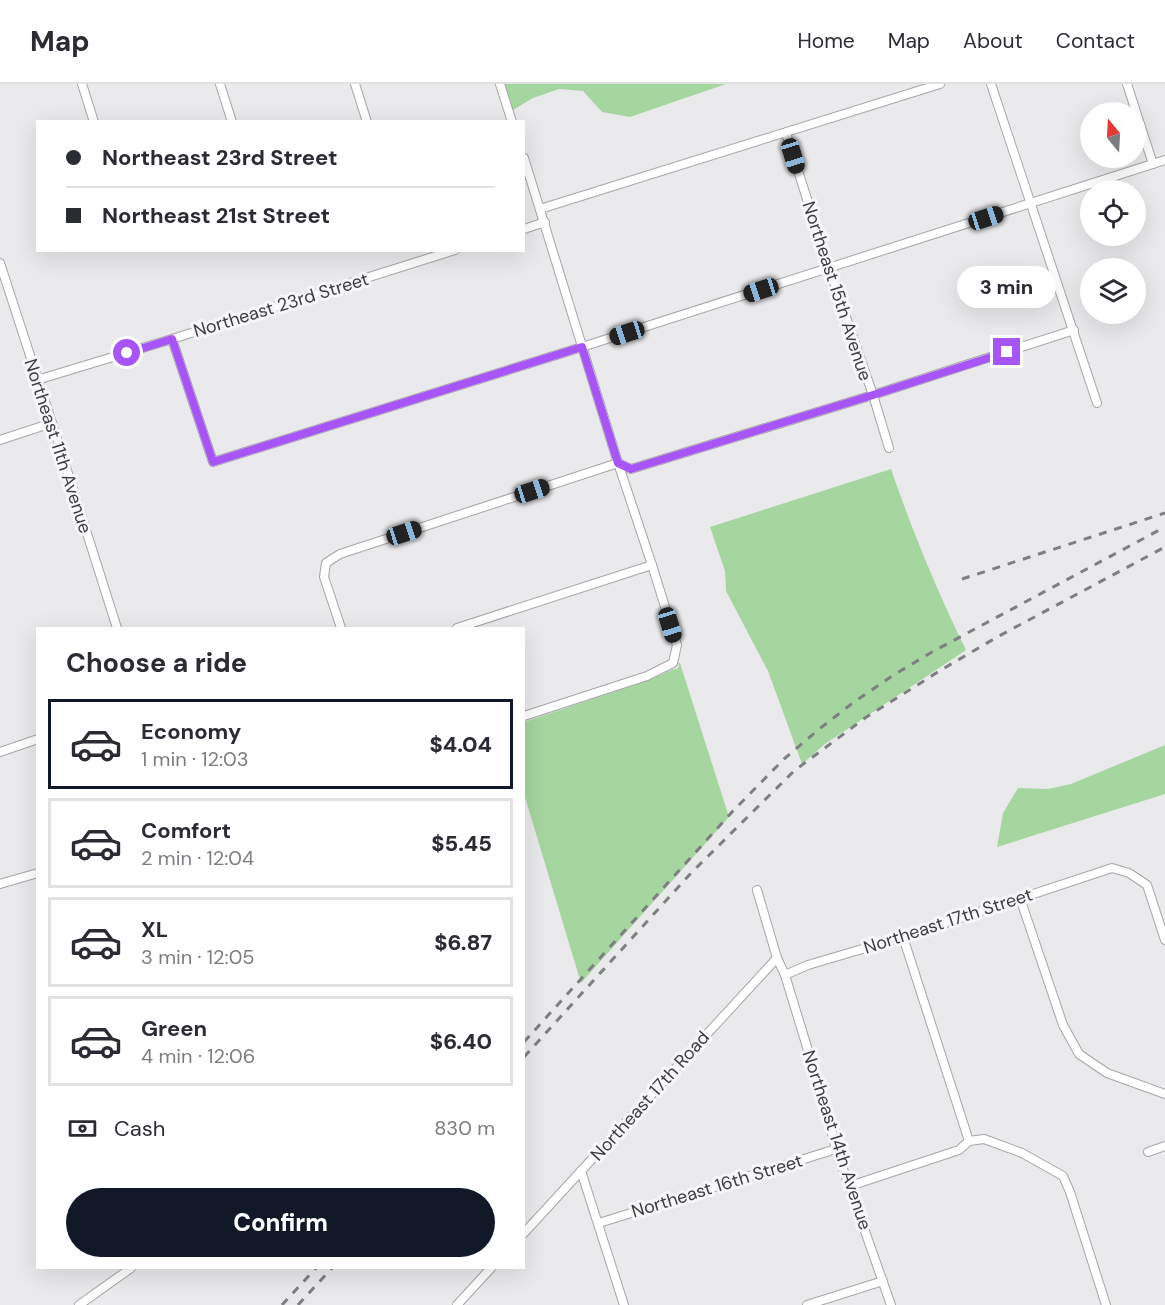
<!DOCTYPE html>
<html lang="en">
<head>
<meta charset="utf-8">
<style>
	:root { --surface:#fff; --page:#f2f2f3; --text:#2b2b33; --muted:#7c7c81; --line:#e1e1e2; --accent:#111827 }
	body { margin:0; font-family:"DM Sans",sans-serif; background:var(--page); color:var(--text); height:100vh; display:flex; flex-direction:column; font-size:22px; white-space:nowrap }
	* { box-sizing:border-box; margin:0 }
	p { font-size:20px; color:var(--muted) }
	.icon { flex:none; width:33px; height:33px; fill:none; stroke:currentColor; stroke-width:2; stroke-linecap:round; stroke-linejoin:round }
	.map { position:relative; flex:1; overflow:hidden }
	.side { position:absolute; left:36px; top:543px; width:489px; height:642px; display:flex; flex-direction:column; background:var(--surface); border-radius:0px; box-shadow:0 6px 24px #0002 }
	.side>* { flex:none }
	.banner { position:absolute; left:36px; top:36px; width:489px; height:132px; border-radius:0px; box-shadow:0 6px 24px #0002; display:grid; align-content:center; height:132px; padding:0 30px; background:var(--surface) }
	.needle { width:39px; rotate:342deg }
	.fabs { position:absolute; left:1080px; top:18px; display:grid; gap:12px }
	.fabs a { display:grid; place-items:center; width:66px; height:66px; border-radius:50%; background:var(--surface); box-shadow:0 6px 24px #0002; font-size:30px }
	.end { position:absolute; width:27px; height:27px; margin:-14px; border:8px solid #a855f7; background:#fff; box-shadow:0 0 0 3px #fff }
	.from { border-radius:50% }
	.bubble { position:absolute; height:42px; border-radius:21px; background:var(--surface); box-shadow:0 6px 24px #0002; font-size:20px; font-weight:800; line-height:42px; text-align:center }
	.car { position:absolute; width:18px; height:36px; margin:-18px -9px; border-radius:8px; box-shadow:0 0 4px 2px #0007; background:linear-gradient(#222 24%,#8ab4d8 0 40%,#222 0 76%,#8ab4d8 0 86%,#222 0) }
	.banner b { display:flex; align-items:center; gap:21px; height:57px; font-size:22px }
	.banner b+b { border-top:2px solid var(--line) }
	.banner i { width:15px; height:15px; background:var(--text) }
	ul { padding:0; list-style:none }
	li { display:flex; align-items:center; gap:18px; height:90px; margin:0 12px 9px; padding:0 18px; border:3px solid var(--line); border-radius:0px }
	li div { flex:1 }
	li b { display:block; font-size:22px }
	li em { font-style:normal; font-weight:800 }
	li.selected { border-color:var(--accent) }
	li>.icon { width:54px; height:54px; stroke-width:1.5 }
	h2 { padding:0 30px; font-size:27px; line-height:72px }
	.pay { display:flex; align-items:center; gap:15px; height:66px; padding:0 30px; font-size:22px }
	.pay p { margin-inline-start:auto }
	.action { display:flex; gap:12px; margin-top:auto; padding:12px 30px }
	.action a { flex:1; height:69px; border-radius:36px; background:var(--accent); color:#fff; font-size:24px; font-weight:800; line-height:69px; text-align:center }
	header { display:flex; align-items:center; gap:36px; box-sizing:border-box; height:84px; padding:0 30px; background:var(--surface); border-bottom:2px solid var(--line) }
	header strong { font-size:28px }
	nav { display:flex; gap:33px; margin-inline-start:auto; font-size:21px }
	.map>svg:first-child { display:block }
	.green { fill:#a6d6a0 }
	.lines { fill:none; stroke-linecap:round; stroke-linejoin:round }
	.minor-casing { stroke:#a5a5a7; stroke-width:10 }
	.minor { stroke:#fff; stroke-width:8 }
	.rail { stroke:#7e7f80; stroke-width:3; stroke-dasharray:8 8; stroke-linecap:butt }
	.route { stroke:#a855f7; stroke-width:8 }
	.labels { text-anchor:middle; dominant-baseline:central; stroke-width:6; stroke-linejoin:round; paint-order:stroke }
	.street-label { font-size:18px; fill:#3b3c3d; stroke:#f7f7fa }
</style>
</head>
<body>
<header>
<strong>Map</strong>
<nav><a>Home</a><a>Map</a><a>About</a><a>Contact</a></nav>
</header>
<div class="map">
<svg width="1165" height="1221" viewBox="0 0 1165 1221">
	<rect width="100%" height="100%" fill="#eaeaec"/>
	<g class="green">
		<polygon points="505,0 726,0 630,33 602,28 583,7 559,5 533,14 513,26"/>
		<path d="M891,385C912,446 937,507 966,566L825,660L802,680L768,587L726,507L725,487L710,443Z"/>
		<polygon points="678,579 680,579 729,733 581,899 524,710 524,638 649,596 674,585 677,585 679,582"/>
		<polygon points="1165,661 1165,710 997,763 1003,729 1018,704 1048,705 1071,700"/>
	</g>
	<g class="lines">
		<g class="minor-casing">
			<g id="minor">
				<polyline points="82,0 94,38"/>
				<polyline points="220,0 232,38"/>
				<polyline points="355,0 367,38"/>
				<polyline points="500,0 512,38"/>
				<polyline points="991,0 1097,319"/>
				<polyline points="1127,0 1153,80"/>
				<polyline points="786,49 829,184 873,311 889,364"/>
				<polyline points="524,74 618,379 652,481 677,561 673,579 647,592 524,632"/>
				<polyline points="540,125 940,0"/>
				<polyline points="524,145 545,138"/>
				<polyline points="0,179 52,339 117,544"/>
				<polyline points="172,255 213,378 582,263 1165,76"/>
				<polyline points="37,296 172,255 455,166"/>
				<polyline points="0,356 52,339"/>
				<polyline points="341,544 324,493 326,479 340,470 618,379 631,385 873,311 1074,246"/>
				<polyline points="457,544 652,481"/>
				<polyline points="0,668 38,655"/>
				<polyline points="0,800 38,789"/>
				<polyline points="757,806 777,874 785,891 808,881 903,853 1112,784 1129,789 1147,801 1165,856"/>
				<polyline points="1020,814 1063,941 1079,970 1107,989 1165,1010"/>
				<polyline points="903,853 969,1057"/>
				<polyline points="785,891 825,1022 836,1065 891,1221"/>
				<polyline points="1148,1068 1165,1062"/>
				<polyline points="581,1087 624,1221"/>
				<polyline points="850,1102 959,1066 969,1057 984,1055 1022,1069 1063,1092 1070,1108 1106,1221"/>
				<polyline points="599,1139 836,1065"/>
				<polyline points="524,1149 777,874"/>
				<polyline points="79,1221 131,1184"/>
				<polyline points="457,1221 491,1184"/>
				<polyline points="807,1221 883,1197"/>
			</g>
		</g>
		<use href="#minor" class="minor"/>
		<g class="rail">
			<polyline points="962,495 1165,429"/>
			<polyline points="524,958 732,728 784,675 818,646 854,618 892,592 932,568 1165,443"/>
			<polyline points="524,973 692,788 794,687 865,634 941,586 999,552 1165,463"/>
			<polyline points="282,1221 316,1184"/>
			<polyline points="298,1221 332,1184"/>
		</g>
	</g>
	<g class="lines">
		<polyline class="route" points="127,269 172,255 213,378 582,263 618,379 631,385 873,311 1007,268"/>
	</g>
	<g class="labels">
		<g class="street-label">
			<text transform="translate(837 207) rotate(72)">Northeast 15th Avenue</text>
			<text transform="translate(281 221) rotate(-17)">Northeast 23rd Street</text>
			<text transform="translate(58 362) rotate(72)">Northeast 11th Avenue</text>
			<text transform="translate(948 837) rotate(-18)">Northeast 17th Street</text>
			<text transform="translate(650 1012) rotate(-48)">Northeast 17th Road</text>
			<text transform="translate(837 1056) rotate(72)">Northeast 14th Avenue</text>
			<text transform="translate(717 1102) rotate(-17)">Northeast 16th Street</text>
		</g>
	</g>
</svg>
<div class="fabs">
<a><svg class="needle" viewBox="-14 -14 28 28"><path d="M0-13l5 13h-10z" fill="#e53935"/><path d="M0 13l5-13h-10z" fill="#7c7c81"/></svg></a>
<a><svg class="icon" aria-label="locate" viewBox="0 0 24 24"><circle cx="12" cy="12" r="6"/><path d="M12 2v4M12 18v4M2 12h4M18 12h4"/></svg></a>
<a><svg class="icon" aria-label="layers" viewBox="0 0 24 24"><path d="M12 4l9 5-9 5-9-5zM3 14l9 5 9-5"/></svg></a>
</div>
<i class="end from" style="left:127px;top:269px"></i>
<i class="end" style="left:1007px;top:268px"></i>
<div class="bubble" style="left:957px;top:182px;width:99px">3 min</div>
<i class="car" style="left:793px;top:72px;rotate:163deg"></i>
<i class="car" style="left:986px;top:134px;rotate:72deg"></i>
<i class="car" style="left:761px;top:206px;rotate:252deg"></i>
<i class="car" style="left:627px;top:249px;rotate:252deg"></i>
<i class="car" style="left:532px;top:407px;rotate:72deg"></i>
<i class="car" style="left:404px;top:449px;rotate:72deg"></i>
<i class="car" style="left:670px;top:541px;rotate:163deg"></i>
<div class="banner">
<b><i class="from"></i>Northeast 23rd Street</b>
<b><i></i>Northeast 21st Street</b>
</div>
<section class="side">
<h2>Choose a ride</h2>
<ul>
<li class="selected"><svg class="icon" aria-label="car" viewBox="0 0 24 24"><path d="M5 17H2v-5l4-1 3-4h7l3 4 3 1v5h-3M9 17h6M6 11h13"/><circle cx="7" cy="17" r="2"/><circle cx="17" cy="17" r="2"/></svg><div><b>Economy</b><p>1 min · 12:03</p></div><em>$4.04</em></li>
<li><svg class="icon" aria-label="car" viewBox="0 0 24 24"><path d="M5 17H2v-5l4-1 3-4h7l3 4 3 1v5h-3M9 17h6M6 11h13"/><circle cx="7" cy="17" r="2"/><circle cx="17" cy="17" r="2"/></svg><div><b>Comfort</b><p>2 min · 12:04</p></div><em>$5.45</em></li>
<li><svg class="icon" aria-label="car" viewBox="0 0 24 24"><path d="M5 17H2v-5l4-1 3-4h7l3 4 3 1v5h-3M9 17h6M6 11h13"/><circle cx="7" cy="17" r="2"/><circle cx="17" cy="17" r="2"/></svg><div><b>XL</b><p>3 min · 12:05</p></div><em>$6.87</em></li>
<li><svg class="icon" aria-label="car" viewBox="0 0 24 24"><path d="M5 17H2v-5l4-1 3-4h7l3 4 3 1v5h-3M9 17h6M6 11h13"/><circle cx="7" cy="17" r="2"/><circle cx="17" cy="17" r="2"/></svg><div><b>Green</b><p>4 min · 12:06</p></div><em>$6.40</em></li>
</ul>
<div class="pay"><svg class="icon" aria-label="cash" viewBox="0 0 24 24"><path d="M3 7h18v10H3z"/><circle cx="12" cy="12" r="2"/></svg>Cash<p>830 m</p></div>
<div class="action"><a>Confirm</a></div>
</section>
</div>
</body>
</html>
